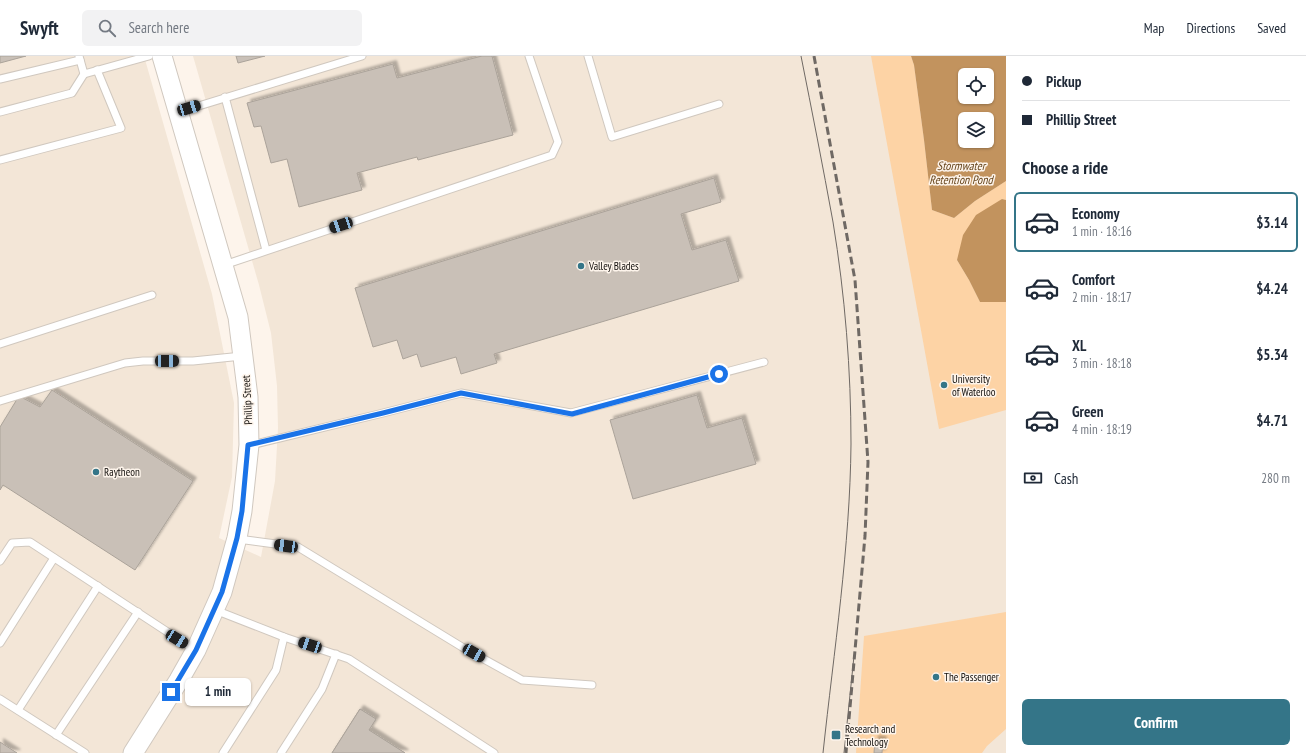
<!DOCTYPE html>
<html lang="en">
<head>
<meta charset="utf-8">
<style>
	:root { --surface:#fff; --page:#f2f2f3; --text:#1f2937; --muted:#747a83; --line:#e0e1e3; --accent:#347588 }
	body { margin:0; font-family:"PT Sans Narrow",sans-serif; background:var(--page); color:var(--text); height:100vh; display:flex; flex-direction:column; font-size:15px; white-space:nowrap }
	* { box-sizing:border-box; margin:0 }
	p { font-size:13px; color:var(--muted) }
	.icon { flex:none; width:22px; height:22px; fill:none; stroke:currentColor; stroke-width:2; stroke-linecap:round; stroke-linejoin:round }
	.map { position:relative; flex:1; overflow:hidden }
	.drawer { display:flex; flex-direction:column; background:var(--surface); width:300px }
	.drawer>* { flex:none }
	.hud { display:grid; align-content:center; height:88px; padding:0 16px; background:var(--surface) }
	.fabs { position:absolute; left:958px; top:12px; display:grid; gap:8px }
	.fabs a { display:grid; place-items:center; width:36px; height:36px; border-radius:6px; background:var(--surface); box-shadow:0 1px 3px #0004; font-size:20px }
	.end { position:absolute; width:18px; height:18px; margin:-9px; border:5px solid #1a73e8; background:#fff; box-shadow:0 0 0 2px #fff }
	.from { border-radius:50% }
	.bubble { position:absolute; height:28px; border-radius:6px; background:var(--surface); box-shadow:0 1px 3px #0004; font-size:13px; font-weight:700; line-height:28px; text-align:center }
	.car { position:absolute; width:12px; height:24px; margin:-12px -6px; border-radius:5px; box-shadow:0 0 3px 1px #0007; background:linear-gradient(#222 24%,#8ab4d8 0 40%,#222 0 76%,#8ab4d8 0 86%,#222 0) }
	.hud b { display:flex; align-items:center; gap:14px; height:38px; font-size:15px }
	.hud b+b { border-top:1px solid var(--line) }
	.hud i { width:10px; height:10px; background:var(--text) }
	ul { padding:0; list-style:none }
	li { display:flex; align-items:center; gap:12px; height:60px; margin:0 8px 6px; padding:0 8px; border:2px solid transparent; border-radius:6px }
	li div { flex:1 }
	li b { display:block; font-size:15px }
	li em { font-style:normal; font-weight:700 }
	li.active { border-color:var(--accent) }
	li>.icon { width:36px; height:36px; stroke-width:1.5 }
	h2 { padding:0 16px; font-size:18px; line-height:48px }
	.pay { display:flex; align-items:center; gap:10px; height:44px; padding:0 16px; font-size:15px }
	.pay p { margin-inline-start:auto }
	.cta { display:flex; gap:8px; margin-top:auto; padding:8px 16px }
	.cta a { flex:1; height:46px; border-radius:6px; background:var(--accent); color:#fff; font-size:16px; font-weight:700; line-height:46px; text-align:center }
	header { display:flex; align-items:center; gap:24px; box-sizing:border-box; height:56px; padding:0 20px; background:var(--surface); border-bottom:1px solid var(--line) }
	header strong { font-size:19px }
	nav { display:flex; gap:22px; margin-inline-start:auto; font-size:14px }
	.search { width:280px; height:36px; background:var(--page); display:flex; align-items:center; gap:10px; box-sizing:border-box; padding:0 14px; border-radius:6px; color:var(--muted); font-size:15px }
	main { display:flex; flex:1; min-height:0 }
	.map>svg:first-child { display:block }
	.built { fill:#f3e6d7; fill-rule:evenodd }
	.green { fill:#fdd3a5 }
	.water { fill:#c2935e; fill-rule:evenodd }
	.building { fill:#c9c0b7; stroke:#aba39a; filter:url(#shadow) }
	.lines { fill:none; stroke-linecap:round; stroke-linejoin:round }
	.lane-casing { stroke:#d0c8bf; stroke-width:9 }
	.secondary-casing { stroke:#d0c8bf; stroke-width:21 }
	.lane { stroke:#fff; stroke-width:7 }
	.secondary { stroke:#fff; stroke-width:19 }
	.tram { stroke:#6f6964; stroke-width:1 }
	.rail { stroke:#6f6964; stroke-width:3; stroke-dasharray:8 4; stroke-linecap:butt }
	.route { stroke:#1a73e8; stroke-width:5 }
	.poi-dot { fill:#347588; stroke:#fdf4eb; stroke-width:1.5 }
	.labels { text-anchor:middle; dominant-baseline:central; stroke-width:3; stroke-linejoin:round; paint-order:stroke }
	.poi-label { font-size:11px; fill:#120f0c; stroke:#fdf4eb; text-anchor:start }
	.street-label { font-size:11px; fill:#120f0c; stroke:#fdf4eb }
	.water-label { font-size:12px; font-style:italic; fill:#68471e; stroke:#fdf4eb }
</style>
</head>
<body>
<header>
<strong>Swyft</strong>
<div class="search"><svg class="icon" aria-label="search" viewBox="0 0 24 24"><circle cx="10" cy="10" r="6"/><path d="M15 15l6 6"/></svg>Search here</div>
<nav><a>Map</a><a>Directions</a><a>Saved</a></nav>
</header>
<main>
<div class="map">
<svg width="1006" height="697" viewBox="0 0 1006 697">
	<defs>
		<filter id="shadow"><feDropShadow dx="3.5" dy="-3.5" stdDeviation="1" flood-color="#0004"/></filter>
	</defs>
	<rect width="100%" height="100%" fill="#fdf4eb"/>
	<path class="built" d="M0,0H144L212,238L234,347L232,421L219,482L261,501L275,425L278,372L277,330L271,277L259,229L193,0H1006V697H0ZM965,19H987V41H965ZM965,63H987V85H965Z"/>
	<g class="green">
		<polygon points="871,0 911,0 914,9 924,84 932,154 954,162 975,145 1006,125 1006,144 1002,143 957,204 969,224 980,246 1006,246 1006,354 939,373"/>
		<polygon points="1006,556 1006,673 987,690 982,697 856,697 864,580"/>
	</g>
	<g class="water">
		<path d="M911,0H1006V125L975,145L954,162L932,154L924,84L914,9ZM965,19H987V41H965ZM965,63H987V85H965Z"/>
		<polygon points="1002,143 1006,144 1006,246 980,246 969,224 957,204 963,179 976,159"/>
	</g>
	<g class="building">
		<polygon points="0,0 26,0 0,7"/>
		<polygon points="236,0 265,0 238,7"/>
		<polygon points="482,0 492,0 513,79 418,104 417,101 357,117 362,134 299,151 287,103 271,107 261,70 254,71 247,47 393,8 397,22"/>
		<polygon points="714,122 721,146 681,158 692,194 726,184 739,225 494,298 497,307 461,318 456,301 421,311 417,298 403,303 397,284 373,291 355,232"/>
		<polygon points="52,334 193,425 135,514 3,429 0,434 0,371 19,340 40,351"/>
		<polygon points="697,339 707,372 742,362 756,408 633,443 610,364"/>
		<polygon points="360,653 376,663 369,674 405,697 332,697"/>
		<polygon points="360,653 376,663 369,674 405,697 332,697"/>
		<polygon points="875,683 883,684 882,697 874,697"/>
		<polygon points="0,686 17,697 0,697"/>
	</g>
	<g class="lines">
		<g class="lane-casing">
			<g id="lane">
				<polyline points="79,0 84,18 149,0"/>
				<polyline points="588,0 612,81 719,48"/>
				<polyline points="0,23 80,4"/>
				<polyline points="225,41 266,194"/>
				<polyline points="0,56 72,37 84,18"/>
				<polyline points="179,56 362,0"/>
				<polyline points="0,104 121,72 97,14"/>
				<polyline points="224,209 552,99 558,86 529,0"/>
				<polyline points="0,288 152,239"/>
				<polyline points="0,345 125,307 143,305 193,305 242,300"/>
				<polyline points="251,389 383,357 461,337 571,357 764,306"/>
				<polyline points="238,483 298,491 462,591 522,624 592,629"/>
				<polyline points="0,505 12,487 30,486 195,594"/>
				<polyline points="215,554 284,581 349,603 494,697"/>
				<polyline points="0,587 54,502"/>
				<polyline points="0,643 85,697"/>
				<polyline points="18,654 98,530"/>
				<polyline points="56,679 138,556"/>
				<polyline points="223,697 276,614 284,581"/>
				<polyline points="281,697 322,633 336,598"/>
			</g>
		</g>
		<g class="secondary-casing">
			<polyline id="secondary" points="133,697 179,624 196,594 222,536 237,482 242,455 249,389 248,341 238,261 162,0"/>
		</g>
		<use href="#lane" class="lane"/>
		<use href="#secondary" class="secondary"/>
		<g class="tram">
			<path d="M801,0C812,55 823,111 833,166C845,239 851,314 851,388C850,491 834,594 823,697"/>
			<polyline points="844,697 854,600"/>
		</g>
		<polyline class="rail" points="814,0 855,224 868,406 865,480 846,697"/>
	</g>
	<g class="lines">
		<polyline class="route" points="171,636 196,594 222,536 237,482 242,455 248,389 383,357 461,337 572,358 719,318"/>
	</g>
	<g class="poi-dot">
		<circle cx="581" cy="210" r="4"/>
		<circle cx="944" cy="329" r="4"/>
		<circle cx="96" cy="416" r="4"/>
		<circle cx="936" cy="621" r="4"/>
		<rect x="831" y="674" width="10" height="10" rx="2"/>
	</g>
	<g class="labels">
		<g class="poi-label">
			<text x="589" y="210">Valley Blades</text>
			<text x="952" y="323">University<tspan x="952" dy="13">of Waterloo</tspan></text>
			<text x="104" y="416">Raytheon</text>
			<text x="944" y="621">The Passenger</text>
			<text x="845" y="673">Research and<tspan x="845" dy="13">Technology</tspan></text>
		</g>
		<g class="street-label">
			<text transform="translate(247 344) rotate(-93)">Phillip Street</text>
		</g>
		<g class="water-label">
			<text x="961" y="109">Stormwater<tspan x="961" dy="14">Retention Pond</tspan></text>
		</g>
	</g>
</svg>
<div class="fabs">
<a><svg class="icon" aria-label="locate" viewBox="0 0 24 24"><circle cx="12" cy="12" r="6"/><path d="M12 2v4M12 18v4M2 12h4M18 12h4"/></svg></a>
<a><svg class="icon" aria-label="layers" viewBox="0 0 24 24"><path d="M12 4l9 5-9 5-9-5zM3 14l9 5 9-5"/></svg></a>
</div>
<i class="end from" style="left:719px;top:318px"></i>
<i class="end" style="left:171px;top:636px"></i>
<div class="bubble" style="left:185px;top:622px;width:66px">1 min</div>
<i class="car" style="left:189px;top:52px;rotate:73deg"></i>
<i class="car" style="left:341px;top:169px;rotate:252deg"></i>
<i class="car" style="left:167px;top:305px;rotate:90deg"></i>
<i class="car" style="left:286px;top:490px;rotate:278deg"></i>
<i class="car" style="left:177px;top:583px;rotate:121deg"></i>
<i class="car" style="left:310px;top:589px;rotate:288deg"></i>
<i class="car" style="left:474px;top:597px;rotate:119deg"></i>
</div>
<section class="drawer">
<div class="hud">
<b><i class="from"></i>Pickup</b>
<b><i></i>Phillip Street</b>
</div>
<h2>Choose a ride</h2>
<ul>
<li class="active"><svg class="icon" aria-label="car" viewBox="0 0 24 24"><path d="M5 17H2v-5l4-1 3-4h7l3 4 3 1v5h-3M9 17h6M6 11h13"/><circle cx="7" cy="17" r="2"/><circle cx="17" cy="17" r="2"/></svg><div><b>Economy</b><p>1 min · 18:16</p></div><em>$3.14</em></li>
<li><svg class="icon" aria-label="car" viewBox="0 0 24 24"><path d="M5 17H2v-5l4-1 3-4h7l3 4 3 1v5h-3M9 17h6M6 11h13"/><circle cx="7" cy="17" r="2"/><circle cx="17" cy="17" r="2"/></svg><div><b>Comfort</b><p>2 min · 18:17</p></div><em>$4.24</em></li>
<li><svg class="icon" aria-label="car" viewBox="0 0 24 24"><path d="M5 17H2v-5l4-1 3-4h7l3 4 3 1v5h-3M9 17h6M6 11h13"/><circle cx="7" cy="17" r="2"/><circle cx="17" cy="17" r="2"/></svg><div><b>XL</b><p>3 min · 18:18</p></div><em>$5.34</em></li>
<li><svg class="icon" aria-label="car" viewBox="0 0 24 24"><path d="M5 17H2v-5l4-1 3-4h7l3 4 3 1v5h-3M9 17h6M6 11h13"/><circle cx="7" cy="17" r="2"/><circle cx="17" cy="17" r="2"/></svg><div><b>Green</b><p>4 min · 18:19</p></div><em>$4.71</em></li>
</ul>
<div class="pay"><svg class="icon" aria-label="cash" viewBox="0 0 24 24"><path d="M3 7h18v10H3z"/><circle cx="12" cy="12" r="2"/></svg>Cash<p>280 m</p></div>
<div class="cta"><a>Confirm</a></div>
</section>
</main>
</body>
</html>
